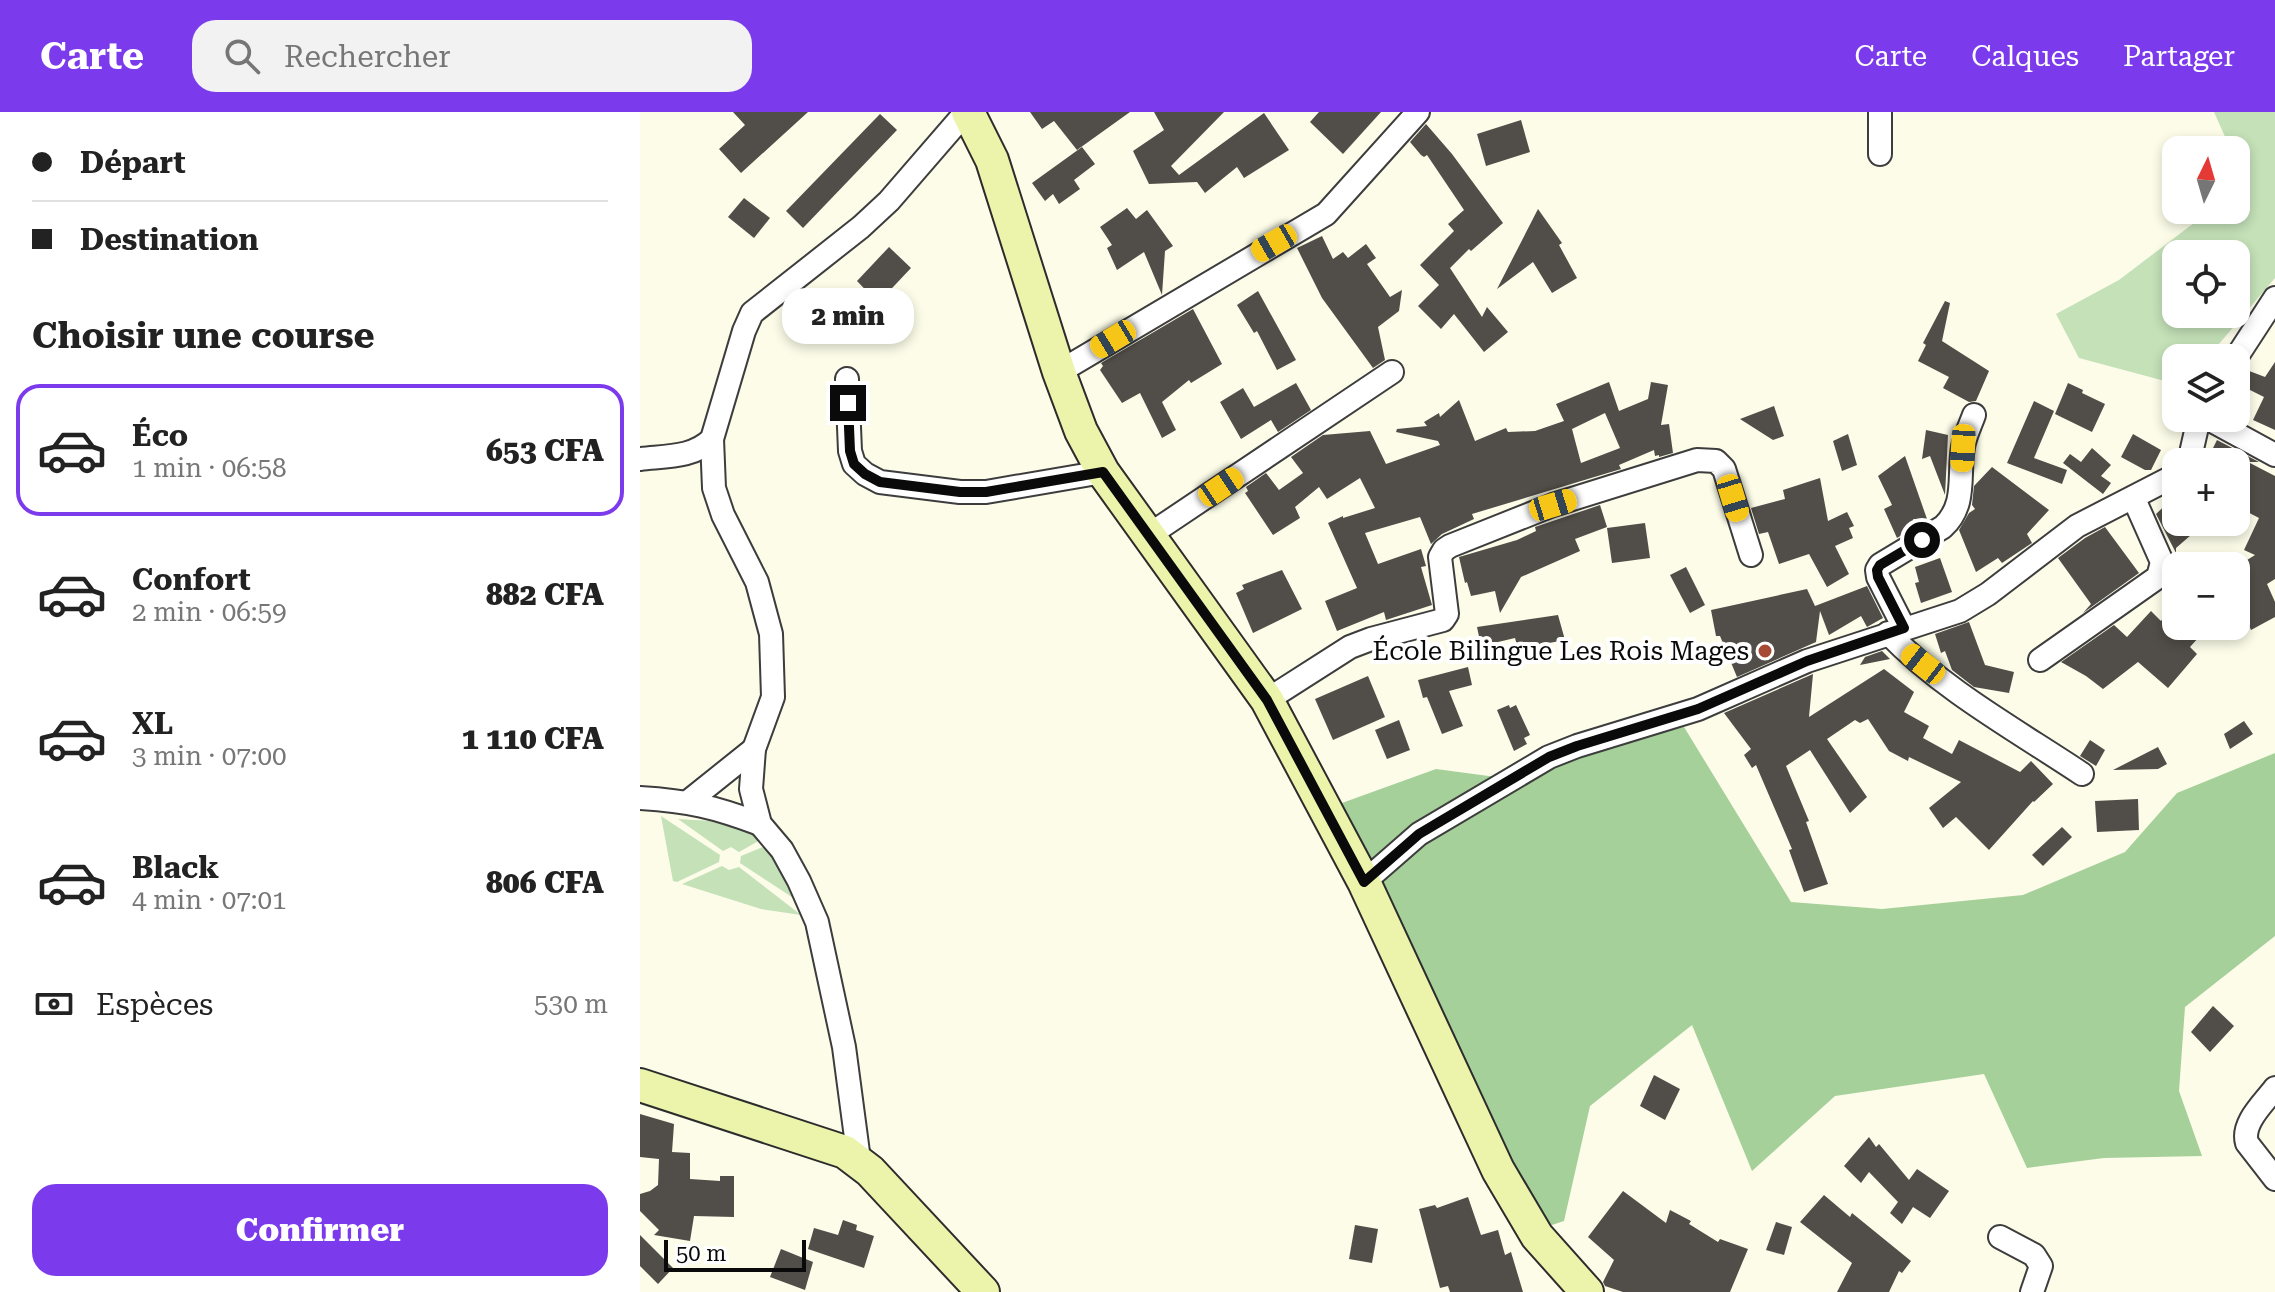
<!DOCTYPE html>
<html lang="fr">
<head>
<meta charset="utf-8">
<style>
	:root { --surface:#fff; --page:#f2f2f2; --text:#222; --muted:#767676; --line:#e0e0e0; --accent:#7c3aed }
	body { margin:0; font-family:"Roboto Serif",serif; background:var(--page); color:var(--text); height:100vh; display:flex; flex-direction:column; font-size:30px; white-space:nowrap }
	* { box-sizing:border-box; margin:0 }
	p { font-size:26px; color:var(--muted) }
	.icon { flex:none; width:44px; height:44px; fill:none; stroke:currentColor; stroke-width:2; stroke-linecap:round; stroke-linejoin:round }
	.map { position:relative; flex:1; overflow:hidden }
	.drawer { display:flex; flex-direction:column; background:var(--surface); width:640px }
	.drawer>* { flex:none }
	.hud { display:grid; align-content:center; height:176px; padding:0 32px; background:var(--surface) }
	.needle { width:52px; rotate:5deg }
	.tools { position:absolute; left:1522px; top:24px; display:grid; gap:16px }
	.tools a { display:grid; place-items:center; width:88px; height:88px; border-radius:16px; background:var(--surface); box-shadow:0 4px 12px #0003; font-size:40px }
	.scale { position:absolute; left:24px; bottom:20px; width:142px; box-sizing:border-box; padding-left:8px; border:4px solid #0a0a0a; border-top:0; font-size:22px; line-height:28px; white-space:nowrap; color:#0a0a0a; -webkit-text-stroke:6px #fff; paint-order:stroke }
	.end { position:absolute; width:36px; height:36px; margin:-18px; border:10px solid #0a0a0a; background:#fff; box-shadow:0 0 0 4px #fff }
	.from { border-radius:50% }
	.bubble { position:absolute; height:56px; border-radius:24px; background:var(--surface); box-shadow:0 4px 12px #0003; font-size:26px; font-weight:800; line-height:56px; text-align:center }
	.car { position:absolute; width:24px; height:48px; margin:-24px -12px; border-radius:10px; box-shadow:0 0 6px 2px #0007; background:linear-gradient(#f5c518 24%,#345 0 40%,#f5c518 0 76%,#345 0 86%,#f5c518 0) }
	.hud b { display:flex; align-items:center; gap:28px; height:76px; font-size:30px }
	.hud b+b { border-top:2px solid var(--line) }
	.hud i { width:20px; height:20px; background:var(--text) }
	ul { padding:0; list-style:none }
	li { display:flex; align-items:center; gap:24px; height:132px; margin:0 16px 12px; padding:0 16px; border:4px solid transparent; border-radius:24px }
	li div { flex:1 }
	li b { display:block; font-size:30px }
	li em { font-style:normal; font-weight:800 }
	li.active { border-color:var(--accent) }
	li>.icon { width:72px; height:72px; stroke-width:1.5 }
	h2 { padding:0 32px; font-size:36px; line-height:96px }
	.pay { display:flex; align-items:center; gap:20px; height:88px; padding:0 32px; font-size:30px }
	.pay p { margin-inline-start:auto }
	.primary-button { display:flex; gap:16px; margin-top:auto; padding:16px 32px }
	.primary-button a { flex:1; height:92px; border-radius:24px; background:var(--accent); color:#fff; font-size:32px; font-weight:800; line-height:92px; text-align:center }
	header { display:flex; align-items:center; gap:48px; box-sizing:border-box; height:112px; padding:0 40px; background:var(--accent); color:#fff }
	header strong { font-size:38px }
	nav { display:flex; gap:44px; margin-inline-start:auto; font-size:28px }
	.search { width:560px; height:72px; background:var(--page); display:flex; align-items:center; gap:20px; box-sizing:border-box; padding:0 28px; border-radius:24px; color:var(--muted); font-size:30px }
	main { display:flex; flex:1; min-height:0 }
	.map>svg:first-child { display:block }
	.green { fill:#c4e1b8; fill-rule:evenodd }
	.forest { fill:#a6d09a }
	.building { fill:#514d48; fill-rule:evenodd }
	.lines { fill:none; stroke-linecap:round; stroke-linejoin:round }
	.street-casing { stroke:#3d3d3d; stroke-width:26 }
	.secondary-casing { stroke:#2c2c2c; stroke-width:36 }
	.street { stroke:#fff; stroke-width:22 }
	.secondary { stroke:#ecf4ac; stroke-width:32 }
	.route { stroke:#0a0a0a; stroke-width:10 }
	.poi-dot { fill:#a74a35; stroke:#fff; stroke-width:3 }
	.labels { text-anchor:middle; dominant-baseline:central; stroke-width:8; stroke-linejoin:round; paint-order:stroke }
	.poi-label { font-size:26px; fill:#0a0a0a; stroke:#fff; text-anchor:end }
</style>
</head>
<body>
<header>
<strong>Carte</strong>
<div class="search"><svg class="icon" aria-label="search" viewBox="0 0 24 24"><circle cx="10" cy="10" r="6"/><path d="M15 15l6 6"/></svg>Rechercher</div>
<nav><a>Carte</a><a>Calques</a><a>Partager</a></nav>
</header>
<main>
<section class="drawer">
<div class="hud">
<b><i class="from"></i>Départ</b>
<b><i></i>Destination</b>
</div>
<h2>Choisir une course</h2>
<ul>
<li class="active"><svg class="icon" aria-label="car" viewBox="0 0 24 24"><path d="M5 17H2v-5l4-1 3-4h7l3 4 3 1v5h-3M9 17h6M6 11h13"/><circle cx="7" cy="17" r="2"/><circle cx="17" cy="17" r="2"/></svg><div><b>Éco</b><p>1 min · 06:58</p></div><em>653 CFA</em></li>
<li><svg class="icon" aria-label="car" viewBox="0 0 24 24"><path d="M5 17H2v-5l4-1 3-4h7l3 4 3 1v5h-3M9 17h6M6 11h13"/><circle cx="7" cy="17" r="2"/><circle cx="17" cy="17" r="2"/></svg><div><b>Confort</b><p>2 min · 06:59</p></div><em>882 CFA</em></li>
<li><svg class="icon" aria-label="car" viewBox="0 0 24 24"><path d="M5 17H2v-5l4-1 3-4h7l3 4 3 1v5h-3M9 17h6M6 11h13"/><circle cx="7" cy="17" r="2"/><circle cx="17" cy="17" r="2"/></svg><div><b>XL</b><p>3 min · 07:00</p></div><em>1 110 CFA</em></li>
<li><svg class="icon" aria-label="car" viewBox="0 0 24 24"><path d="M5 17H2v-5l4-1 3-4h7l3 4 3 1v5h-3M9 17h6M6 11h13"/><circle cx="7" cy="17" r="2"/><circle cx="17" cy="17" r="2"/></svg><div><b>Black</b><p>4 min · 07:01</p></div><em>806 CFA</em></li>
</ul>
<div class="pay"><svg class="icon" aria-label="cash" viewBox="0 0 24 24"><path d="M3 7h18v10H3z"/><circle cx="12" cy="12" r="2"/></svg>Espèces<p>530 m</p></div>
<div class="primary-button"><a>Confirmer</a></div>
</section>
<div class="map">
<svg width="1635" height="1180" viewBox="0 0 1635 1180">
	<rect width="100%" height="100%" fill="#fcfce9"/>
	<g class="green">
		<path d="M1574,0H1635V166L1567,246H1536V272L1439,246L1416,202L1479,168L1571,98H1596V79L1606,71L1596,48V38H1591ZM1536,142H1596V202H1536Z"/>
		<polygon points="21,704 80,743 79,750 37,770 33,769"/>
		<path d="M38,707C66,709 100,708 122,727L99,740L91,735L83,739Z"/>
		<polygon points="125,734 134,742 158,789 100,751 101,744"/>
		<polygon points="82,754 89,758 99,755 161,803 121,797 42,772"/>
	</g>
	<polygon class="forest" points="1044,615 1151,790 1242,797 1383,783 1485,740 1537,681 1635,641 1635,824 1545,895 1539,979 1562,1044 1464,1046 1387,1056 1344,962 1195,984 1112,1059 1052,913 950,994 924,1109 912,1113 900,1108 780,931 764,886 677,700 796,657 856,665"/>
	<g class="building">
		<polygon points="93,0 168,0 101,61 79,37 105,13"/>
		<polygon points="390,0 490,0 437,38 414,9 402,17"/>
		<polygon points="514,0 584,0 531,54 539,63 624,1 649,38 604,66 597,55 565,81 557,70 509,72 493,39 524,18"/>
		<polygon points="679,0 741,0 703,42 670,10"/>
		<polygon points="240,2 257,18 163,116 146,99"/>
		<polygon points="881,8 890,40 846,54 837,22"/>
		<polygon points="786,12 812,42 863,111 831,139 829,137 810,156 842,205 847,195 868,220 844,240 814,202 801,217 778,194 799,173 780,153 814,119 808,112 824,98 787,43 784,45 781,43 770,30"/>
		<polygon points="442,35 455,52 434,68 440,77 419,92 413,82 405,89 392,71"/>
		<polygon points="104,86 130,106 114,126 88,105"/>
		<polygon points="487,96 496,107 507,98 533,134 525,139 522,183 504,140 477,158 467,136 472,133 460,115"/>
		<polygon points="898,97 922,131 919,133 937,166 912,181 893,150 857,177"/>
		<polygon points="682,124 693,147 703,140 708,146 726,132 736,146 727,152 750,185 762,178 759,199 738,215 745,248 733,256 682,186 657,136"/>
		<polygon points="249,135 271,156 238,191 217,169"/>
		<polygon points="618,179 656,248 637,258 617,219 614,221 597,193"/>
		<polygon points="1305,189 1310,191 1302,229 1349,259 1336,289 1329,290 1303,276 1309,265 1278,249 1286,233 1283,231"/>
		<polygon points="553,197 582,252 551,271 549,268 522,290 536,318 522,326 500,281 482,291 460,258 463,254 461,251"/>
		<polygon points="1635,250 1635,318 1613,308 1624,285 1596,271 1596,260 1604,257 1625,265"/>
		<path d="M969,270L979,299L1008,287L1011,270L1028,273L1021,313L1029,312L1033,341L1019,345V343L1015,344L1014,338L979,353L981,357L832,402L834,407L802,422L791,432L780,405L725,421L738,452L781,437L786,454L781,455L792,493L746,508L744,500L697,519L685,489L717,476L688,411L703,404V406L735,396L720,366L687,387L679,375L655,395L660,406L633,423L605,381L608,379L606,375L626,361L639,378L663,361L651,345L683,323L730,319L746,352L800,333L798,329L756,320L757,317L787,314L784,310L799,301L800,305L819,288L835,329L866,316L868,320L895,319L924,309L916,292ZM965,301L980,336L941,351L932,317Z"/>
		<polygon points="656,271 671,298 638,320 631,308 601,327 580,290 603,276 614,295"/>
		<polygon points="1428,271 1443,278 1442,281 1465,292 1452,320 1415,302"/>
		<polygon points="1394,289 1414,299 1394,346 1427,358 1422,372 1367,351"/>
		<polygon points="1134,294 1144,324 1133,328 1100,307"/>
		<polygon points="1286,318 1308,323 1305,383 1290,344 1282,347"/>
		<polygon points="1208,322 1217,353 1202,359 1193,329"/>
		<polygon points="1493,322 1521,338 1511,358 1505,358 1481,345"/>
		<polygon points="1577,328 1619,350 1608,350 1635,364 1635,467 1627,472 1635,490 1635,505 1611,518 1601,495 1610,490 1596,466 1596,455 1615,443 1604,438 1619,406 1596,394 1596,350 1566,350"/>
		<polygon points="1452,336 1471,353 1461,364 1471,371 1463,382 1423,351 1430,342 1441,350"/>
		<polygon points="1265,344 1287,407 1273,407 1277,414 1257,426 1244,397 1252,393 1238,364"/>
		<polygon points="1352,355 1409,398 1387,422 1392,431 1362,451 1358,446 1336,460 1319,418 1329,401 1335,397 1332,393 1334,374"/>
		<polygon points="1180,366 1188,409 1207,400 1214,414 1209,416 1213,426 1195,434 1209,462 1187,475 1169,442 1139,452 1128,420 1119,422 1111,396 1145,387 1143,378"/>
		<polygon points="1536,383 1536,410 1566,410 1536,436 1536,441 1516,402"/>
		<polygon points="960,393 967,415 935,427 940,439 881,465 860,501 855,479 831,484 827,470 825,471 819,445 877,428 896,419 895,415"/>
		<polygon points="1005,411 1010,446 972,451 967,416"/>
		<polygon points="1465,415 1499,461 1443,501 1451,492 1418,446 1445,426"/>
		<polygon points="1300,446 1312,480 1281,491 1275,471 1279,470 1275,455"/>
		<polygon points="1046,455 1065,493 1050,501 1030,463"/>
		<polygon points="642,458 662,497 613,521 596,481 604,477 602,473"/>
		<polygon points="1227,474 1243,506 1227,515 1221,504 1189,523 1180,499 1176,530 1097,565 1080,524 1076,524 1071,498 1167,477 1175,494"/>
		<polygon points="1536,491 1536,514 1569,514 1550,535 1557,542 1528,576 1498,550 1463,577 1446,564 1421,550 1474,513 1487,525 1511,499 1521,509"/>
		<polygon points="918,503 925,528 878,537 875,526 841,534 837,515"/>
		<polygon points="1329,510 1345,553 1374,560 1369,581 1334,575 1312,558 1305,539 1301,541 1295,522"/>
		<polygon points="1242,539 1250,547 1220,553 1225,545"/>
		<polygon points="828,555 832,573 809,579 823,614 802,622 787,585 783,586 778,568"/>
		<polygon points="1244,557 1274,580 1264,600 1289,614 1283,626 1312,642 1319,628 1380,660 1391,649 1413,672 1394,690 1393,689 1349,738 1316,705 1303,716 1289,696 1321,670 1269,645 1268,649 1249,639 1228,607 1220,611 1215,608 1187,627 1227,685 1210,701 1170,638 1146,654 1169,709 1166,710 1188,772 1164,780 1149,738 1152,737 1116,653 1112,656 1104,643 1111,637 1084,601 1173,562 1169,605"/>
		<polygon points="728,564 745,605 693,628 675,587"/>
		<polygon points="869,593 870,596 876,593 890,623 884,626 887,632 874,639 857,598"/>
		<polygon points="759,608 770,638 747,647 735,618"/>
		<polygon points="1604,609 1613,622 1590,637 1584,622"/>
		<polygon points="1450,628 1465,638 1456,654 1440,644"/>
		<polygon points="1518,635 1527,652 1518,657 1473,658"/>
		<polygon points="1498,687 1499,718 1457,720 1455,689"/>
		<polygon points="1422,715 1432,725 1403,754 1392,743"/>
		<polygon points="1573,894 1594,914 1570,940 1551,920"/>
		<polygon points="1014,963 1040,977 1025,1008 1000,994"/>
		<polygon points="0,1002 34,1012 32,1040 50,1041 50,1067 80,1069 80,1064 94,1064 94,1105 54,1104 50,1129 14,1123 19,1118 0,1099 0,1082 10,1079 18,1073 19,1047 0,1045"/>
		<polygon points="1229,1025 1236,1035 1239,1032 1269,1068 1277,1057 1309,1079 1290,1106 1273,1095 1262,1112 1250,1101 1258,1090 1229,1060 1221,1071 1204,1054"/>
		<polygon points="983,1079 1026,1111 1030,1098 1051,1109 1049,1112 1078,1130 1080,1127 1108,1137 1090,1180 983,1180 965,1174 963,1170 974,1148 948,1125"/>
		<polygon points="1184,1083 1210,1105 1212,1101 1271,1149 1262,1161 1259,1159 1249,1180 1197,1180 1212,1151 1160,1110"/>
		<polygon points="828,1085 841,1123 858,1118 865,1143 871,1140 883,1180 810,1180 808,1174 800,1176 779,1097 795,1093 797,1096"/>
		<polygon points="203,1108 217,1113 216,1118 234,1124 224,1156 168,1137 174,1116 198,1123"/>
		<polygon points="1136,1110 1152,1115 1144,1143 1126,1138"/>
		<polygon points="715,1113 738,1117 732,1151 709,1147"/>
		<polygon points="0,1123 33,1156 18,1172 0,1154"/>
		<polygon points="141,1137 173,1150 165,1178 130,1165"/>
	</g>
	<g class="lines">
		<g class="street-casing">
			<g id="street">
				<polyline points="1240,0 1240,42"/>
				<polyline points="1596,246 1635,186"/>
				<polyline points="419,260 686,102 778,0"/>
				<polyline points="207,267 210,339 214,352 225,362 240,370 320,380 346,380 463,360"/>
				<polyline points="1567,306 1635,343"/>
				<polyline points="72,327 74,376 83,403 117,470 131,522 133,585 114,637 111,677 120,712 142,738 159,769 177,810 204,935 219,1048"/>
				<path d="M0,347C26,344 53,346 72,327L104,219L112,201L221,115L249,89L326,0"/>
				<polyline points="1549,350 1559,306"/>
				<polyline points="509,423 752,260"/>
				<path d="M1264,516L1238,465L1237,458L1240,453L1303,415C1327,393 1318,364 1323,335C1325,324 1330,314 1334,303"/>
				<path d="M1248,521C1303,578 1376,618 1442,662"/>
				<polyline points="1400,548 1518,465 1522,450 1494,387"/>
				<polyline points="627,588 710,535 731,527 803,508 807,502 800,445 804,438 810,434 913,393 1057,348 1076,349 1084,357 1111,443"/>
				<path d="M0,686C49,689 75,695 120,712"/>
				<polyline points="49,689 114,637"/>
				<polyline points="724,770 779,722 909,645 937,634 1058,597 1167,549 1320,499 1348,482 1437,414 1536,363"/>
				<path d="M1635,976C1624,991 1601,1011 1607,1031L1635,1067"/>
				<polyline points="1360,1125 1394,1143 1401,1154 1392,1180"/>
			</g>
		</g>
		<g class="secondary-casing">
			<g id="secondary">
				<polyline points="328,0 352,48 419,260 441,319 463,360 627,588 724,770 858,1058 897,1124 947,1180"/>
				<polyline points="0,973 205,1040 230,1059 343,1180"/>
			</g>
		</g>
		<use href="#street" class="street"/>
		<use href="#secondary" class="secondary"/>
	</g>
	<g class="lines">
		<polyline class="route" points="208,291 210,339 214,352 225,362 240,370 320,380 346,380 463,360 627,588 724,770 779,722 909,645 937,634 1058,597 1167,549 1264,516 1238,465 1237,458 1240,453 1282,428"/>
	</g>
	<circle class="poi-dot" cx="1125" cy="539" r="8"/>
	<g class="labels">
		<g class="poi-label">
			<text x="1109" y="539">École Bilingue Les Rois Mages</text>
		</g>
	</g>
</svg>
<div class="tools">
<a><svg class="needle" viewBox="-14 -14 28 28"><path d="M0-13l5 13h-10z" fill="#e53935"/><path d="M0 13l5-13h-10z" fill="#767676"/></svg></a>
<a><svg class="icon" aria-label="locate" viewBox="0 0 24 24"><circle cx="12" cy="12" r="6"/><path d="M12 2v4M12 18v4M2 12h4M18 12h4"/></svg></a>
<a><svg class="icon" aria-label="layers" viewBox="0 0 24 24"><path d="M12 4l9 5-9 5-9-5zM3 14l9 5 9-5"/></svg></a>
<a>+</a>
<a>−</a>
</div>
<div class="scale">50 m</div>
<i class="end from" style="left:1282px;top:428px"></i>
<i class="end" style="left:208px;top:291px"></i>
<div class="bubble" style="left:142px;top:176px;width:132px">2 min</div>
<i class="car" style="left:634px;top:131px;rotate:240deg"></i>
<i class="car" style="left:473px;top:227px;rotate:239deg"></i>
<i class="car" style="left:1323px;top:336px;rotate:183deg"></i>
<i class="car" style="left:581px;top:375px;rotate:56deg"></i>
<i class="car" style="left:1093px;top:386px;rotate:163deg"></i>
<i class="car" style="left:913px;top:393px;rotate:73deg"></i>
<i class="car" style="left:1283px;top:552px;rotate:308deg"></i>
</div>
</main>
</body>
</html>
